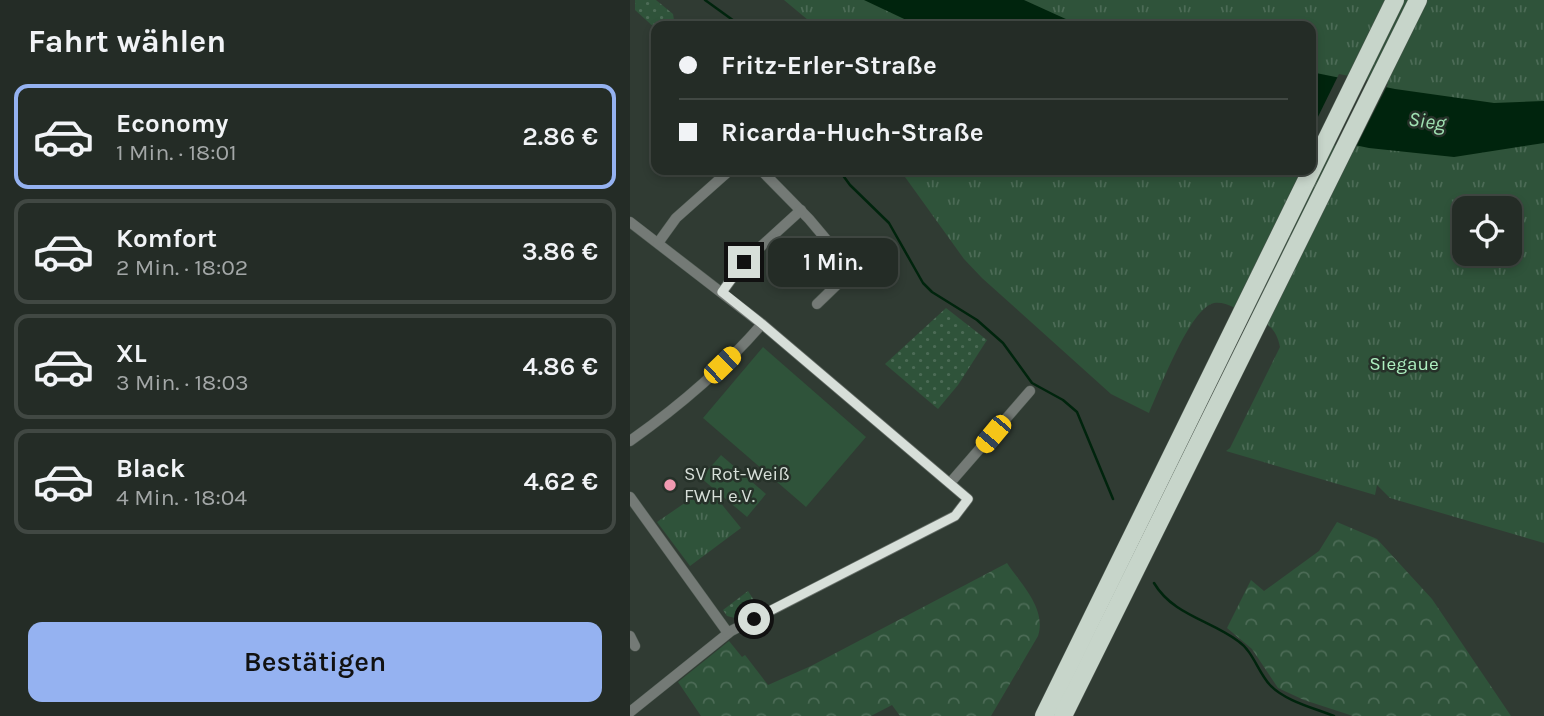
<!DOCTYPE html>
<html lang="de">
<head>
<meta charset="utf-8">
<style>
	:root { --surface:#242c26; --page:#303832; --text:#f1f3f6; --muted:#a3a7a7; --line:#414843; --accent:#95b2f1 }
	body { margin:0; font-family:Karla,sans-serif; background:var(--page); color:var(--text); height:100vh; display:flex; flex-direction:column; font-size:26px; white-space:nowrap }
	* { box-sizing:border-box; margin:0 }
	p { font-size:23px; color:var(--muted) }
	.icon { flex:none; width:38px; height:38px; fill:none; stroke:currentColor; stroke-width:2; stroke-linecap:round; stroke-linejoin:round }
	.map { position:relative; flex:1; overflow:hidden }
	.details { display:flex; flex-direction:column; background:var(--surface); width:630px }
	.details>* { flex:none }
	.banner { position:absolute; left:21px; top:21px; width:665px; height:154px; border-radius:14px; box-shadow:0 4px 10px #0003,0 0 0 2px var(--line); display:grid; align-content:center; height:154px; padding:0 28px; background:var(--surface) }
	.tools { position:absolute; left:822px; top:196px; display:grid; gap:14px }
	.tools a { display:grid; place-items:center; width:70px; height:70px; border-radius:14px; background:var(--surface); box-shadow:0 4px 10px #0003,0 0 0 2px var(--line); font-size:35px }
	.end { position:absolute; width:32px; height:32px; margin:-16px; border:9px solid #d7dfd9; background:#111; box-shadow:0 0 0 4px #111 }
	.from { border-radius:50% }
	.bubble { position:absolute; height:49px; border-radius:14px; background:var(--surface); box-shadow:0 4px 10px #0003,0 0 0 2px var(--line); font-size:23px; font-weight:600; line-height:49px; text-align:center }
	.car { position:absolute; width:21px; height:42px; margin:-21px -10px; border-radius:9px; box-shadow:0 0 5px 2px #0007; background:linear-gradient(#f5c518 24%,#345 0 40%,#f5c518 0 76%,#345 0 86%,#f5c518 0) }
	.banner b { display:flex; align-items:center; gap:24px; height:66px; font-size:26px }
	.banner b+b { border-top:2px solid var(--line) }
	.banner i { width:18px; height:18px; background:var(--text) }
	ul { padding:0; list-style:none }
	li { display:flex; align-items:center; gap:21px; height:105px; margin:0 14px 10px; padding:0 14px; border:4px solid var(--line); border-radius:14px }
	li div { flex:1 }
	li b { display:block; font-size:26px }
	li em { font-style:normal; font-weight:600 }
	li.on { border-color:var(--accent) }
	li>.icon { width:63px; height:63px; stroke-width:1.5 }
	h2 { padding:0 28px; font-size:32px; line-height:84px }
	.action { display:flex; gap:14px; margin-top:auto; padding:14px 28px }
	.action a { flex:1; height:80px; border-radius:14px; background:var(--accent); color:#111; font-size:28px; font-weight:600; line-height:80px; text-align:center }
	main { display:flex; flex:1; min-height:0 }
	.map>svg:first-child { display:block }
	.grass { fill:url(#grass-dots) }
	.forest { fill:url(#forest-crowns) }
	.park { fill:url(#park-tufts); fill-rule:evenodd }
	.pitch { fill:#2f533a }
	.water { fill:#00240d }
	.pier { fill:#303b33 }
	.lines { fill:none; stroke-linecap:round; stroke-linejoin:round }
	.stream { stroke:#00240d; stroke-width:2.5 }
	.minor-casing { stroke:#4e5951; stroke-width:11 }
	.motorway-casing { stroke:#4e5951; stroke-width:19 }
	.minor { stroke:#747a76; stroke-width:10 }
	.motorway { stroke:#c7d5ca; stroke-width:18 }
	.route { stroke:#d7dfd9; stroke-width:9 }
	.poi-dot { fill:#f19ab1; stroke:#263129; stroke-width:2.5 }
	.labels { text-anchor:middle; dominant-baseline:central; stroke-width:5; stroke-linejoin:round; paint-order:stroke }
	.park-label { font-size:19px; fill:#aeefc0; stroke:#263129 }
	.poi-label { font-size:19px; fill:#d7dfd9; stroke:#263129; text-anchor:start }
	.water-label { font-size:21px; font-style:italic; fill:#a0e0b2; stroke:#263129 }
</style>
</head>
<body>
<main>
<section class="details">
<h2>Fahrt wählen</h2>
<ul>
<li class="on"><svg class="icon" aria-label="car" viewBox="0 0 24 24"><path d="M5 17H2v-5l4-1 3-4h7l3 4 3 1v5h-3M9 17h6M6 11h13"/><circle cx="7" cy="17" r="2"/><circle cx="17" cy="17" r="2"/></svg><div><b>Economy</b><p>1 Min. · 18:01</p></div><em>2.86 €</em></li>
<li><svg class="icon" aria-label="car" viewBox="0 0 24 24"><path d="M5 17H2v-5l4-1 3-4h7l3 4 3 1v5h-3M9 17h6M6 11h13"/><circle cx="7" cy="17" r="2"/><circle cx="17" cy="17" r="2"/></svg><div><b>Komfort</b><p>2 Min. · 18:02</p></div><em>3.86 €</em></li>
<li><svg class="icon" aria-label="car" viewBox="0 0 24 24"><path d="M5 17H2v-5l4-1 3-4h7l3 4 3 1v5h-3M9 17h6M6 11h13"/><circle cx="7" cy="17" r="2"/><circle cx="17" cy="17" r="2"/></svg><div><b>XL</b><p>3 Min. · 18:03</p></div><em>4.86 €</em></li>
<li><svg class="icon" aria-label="car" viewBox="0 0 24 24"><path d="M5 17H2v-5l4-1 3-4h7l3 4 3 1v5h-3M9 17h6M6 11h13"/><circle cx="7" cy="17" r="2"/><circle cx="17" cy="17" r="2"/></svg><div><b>Black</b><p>4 Min. · 18:04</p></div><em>4.62 €</em></li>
</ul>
<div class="action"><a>Bestätigen</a></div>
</section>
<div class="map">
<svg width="914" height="716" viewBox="0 0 914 716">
	<defs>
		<pattern id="grass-dots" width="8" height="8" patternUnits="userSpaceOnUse" patternTransform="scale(1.75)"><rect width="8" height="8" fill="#2f533a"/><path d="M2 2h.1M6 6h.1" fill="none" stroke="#4c6b56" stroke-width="1.8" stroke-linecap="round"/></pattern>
		<pattern id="forest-crowns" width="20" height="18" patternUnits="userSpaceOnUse" patternTransform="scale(1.75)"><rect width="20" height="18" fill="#2f533a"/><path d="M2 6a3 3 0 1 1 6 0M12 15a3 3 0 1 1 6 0" fill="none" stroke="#4c6b56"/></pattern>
		<pattern id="park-tufts" width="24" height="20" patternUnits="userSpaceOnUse" patternTransform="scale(1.75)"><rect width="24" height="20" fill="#2f533a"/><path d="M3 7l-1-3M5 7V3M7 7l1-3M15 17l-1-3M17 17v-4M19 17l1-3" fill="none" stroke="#4c6b56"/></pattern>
	</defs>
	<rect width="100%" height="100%" fill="#303b33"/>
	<g class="grass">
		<polygon points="5,0 26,0 43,14 44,20 39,26 26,26 26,29 5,10"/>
		<polygon points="316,308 357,340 328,385 308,409 255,364"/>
		<polygon points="118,591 129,608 109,619 97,616 93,610"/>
	</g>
	<g class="forest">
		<polygon points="707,522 747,539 802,599 881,716 723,716 674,700 648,688 622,649 597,628 621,580 634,591 689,551"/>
		<path d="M377,563C391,584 417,609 408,636L361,716H270L262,705L241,716H71L48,682L99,641L112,657L115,655L138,685L181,666Z"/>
	</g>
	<g class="park">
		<path d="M154,0H914V543L760,498L747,485L745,495L596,451L600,448L650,347C646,327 637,323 619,315C608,310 596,301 584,303C560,308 530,389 519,413L481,394L352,278L334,259L270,170H681V26H178V20ZM835,208H880V254H835Z"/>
		<polygon points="80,490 111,528 60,566 27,522 62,498 65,501"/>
	</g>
	<g class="pitch">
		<polygon points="133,347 236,437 176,507 73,418"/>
		<polygon points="91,455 136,494 117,517 71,478"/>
	</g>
	<g class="water">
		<polygon points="234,0 394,0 438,20 466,26 289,26"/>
		<polygon points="681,72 765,89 864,103 914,101 914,143 824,157 739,148 681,136"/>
	</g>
	<polygon class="pier" points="709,74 758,84 725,149 681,140 681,131"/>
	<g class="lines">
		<g class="stream">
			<polyline points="75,0 111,26"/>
			<polyline points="209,170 220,185 259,223 293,283 302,292 347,320 373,343 402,383 433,400 447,412 483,499"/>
			<path d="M524,583C543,615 580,620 608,641C623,651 628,672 640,685C655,701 684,708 704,716"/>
		</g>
		<g class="minor-casing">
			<g id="minor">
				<polyline points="131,170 179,219 216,263 218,270 216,276 187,304"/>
				<polyline points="0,222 132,324 338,499 325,516 101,631 0,712"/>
				<polyline points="28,243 46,218 100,170"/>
				<polyline points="92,292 114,262 171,210"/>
				<path d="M0,441C48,407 94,368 132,324"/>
				<polyline points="320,483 400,391"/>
				<polyline points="0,497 98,633"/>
				<polyline points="0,636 5,646"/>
			</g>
		</g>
		<g class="motorway-casing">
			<g id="motorway">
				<polyline points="414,716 765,0"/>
				<polyline points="433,716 788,0"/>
			</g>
		</g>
		<use href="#minor" class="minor"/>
		<use href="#motorway" class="motorway"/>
	</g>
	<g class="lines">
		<polyline class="route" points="114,262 92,292 132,324 338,499 325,516 124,619"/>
	</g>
	<circle class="poi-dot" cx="40" cy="485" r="7"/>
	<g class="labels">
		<g class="park-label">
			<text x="774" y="364">Siegaue</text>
		</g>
		<g class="poi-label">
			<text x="54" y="474">SV Rot-Weiß<tspan x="54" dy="22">FWH e.V.</tspan></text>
		</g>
		<g class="water-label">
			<text transform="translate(797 121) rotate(8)">Sieg</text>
		</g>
	</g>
</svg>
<div class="tools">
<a><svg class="icon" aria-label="locate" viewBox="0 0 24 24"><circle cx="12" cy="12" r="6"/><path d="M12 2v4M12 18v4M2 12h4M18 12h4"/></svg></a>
</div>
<i class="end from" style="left:124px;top:619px"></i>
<i class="end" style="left:114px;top:262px"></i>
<div class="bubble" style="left:138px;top:238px;width:130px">1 Min.</div>
<i class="car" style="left:92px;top:365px;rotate:46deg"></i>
<i class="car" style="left:363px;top:434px;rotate:220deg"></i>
<div class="banner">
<b><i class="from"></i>Fritz-Erler-Straße</b>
<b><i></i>Ricarda-Huch-Straße</b>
</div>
</div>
</main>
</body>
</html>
